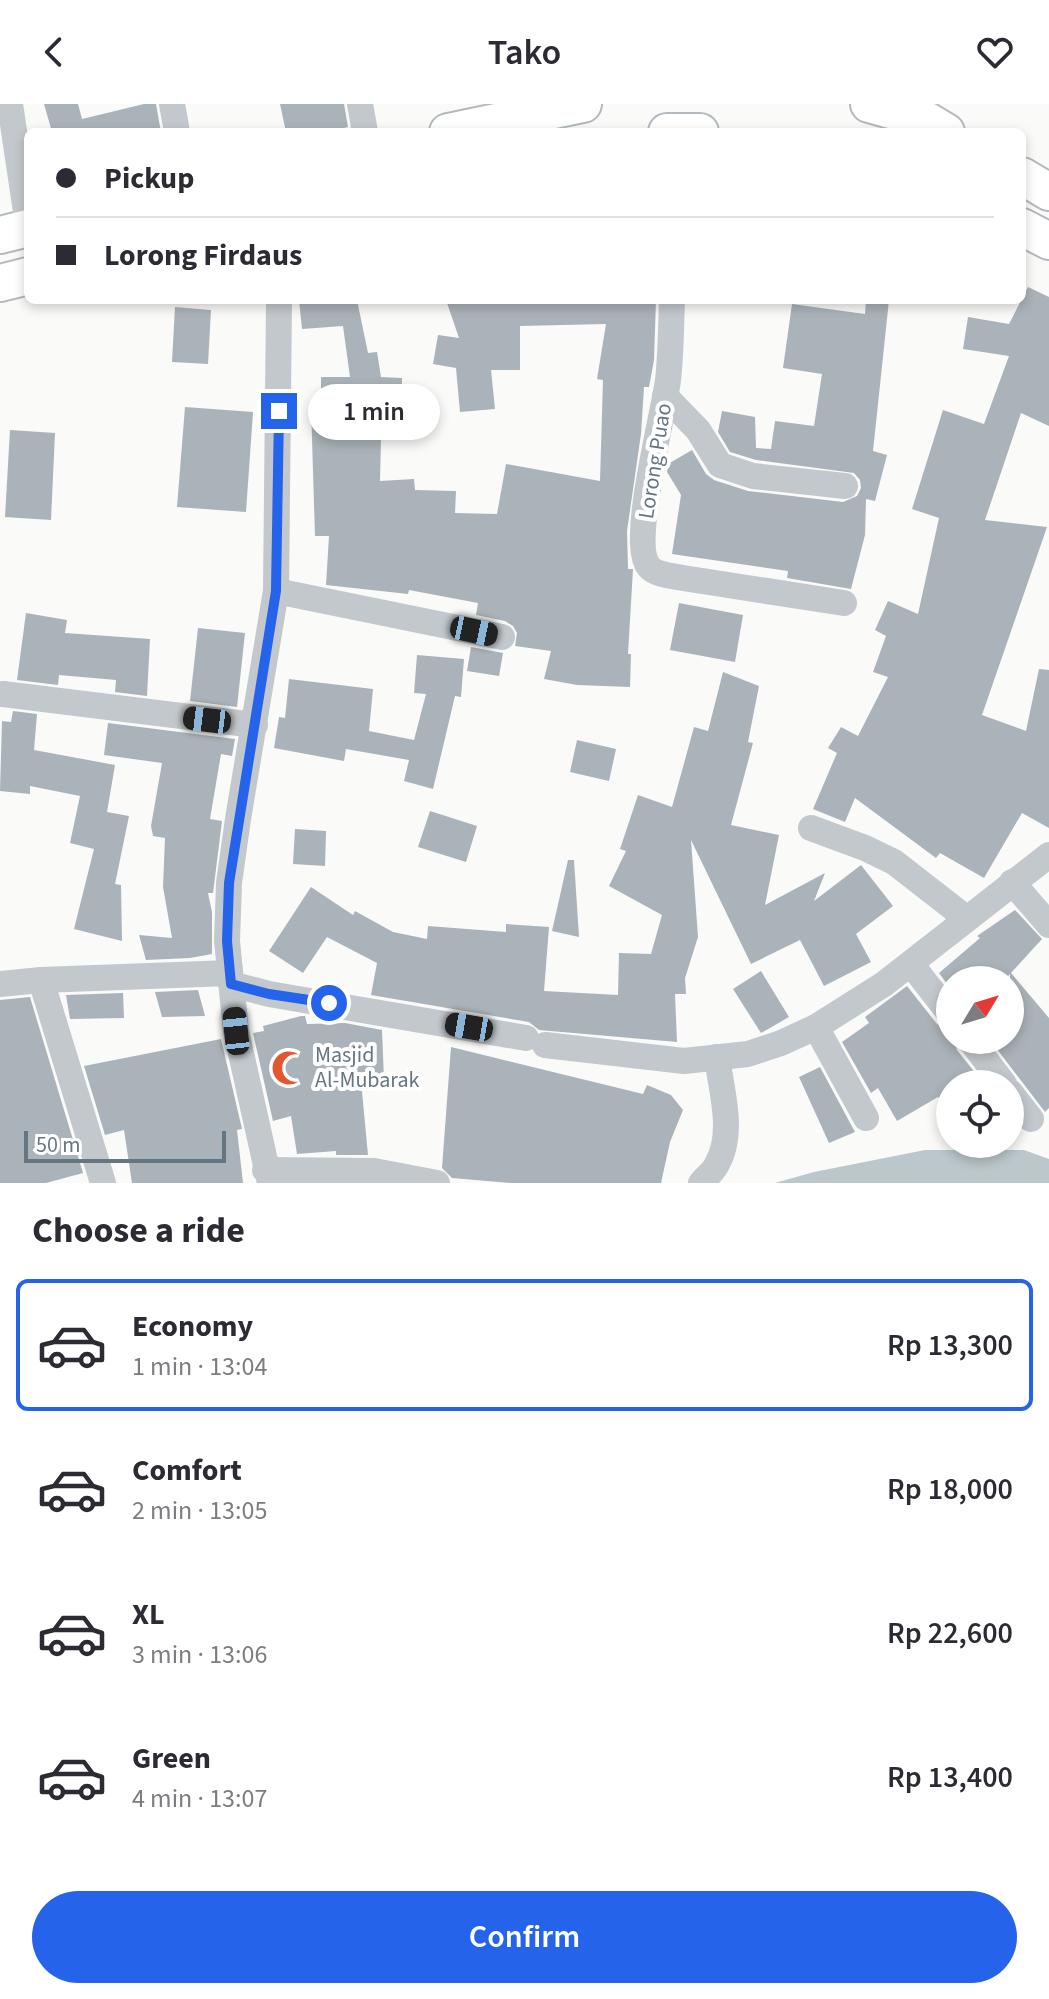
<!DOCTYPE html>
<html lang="en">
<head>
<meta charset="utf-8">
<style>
	:root { --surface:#fff; --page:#f2f2f3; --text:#2b2b33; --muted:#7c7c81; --line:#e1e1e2; --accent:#2563eb }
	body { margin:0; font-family:"Source Sans 3",sans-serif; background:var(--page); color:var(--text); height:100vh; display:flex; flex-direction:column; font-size:30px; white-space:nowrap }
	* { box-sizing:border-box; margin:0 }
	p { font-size:26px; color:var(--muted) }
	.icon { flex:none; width:44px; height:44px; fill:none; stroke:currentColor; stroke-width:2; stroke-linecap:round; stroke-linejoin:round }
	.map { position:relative; height:1079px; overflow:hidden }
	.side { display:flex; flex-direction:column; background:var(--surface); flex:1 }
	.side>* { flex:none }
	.banner { position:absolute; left:24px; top:24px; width:1002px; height:176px; border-radius:12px; box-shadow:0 4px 12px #0003; display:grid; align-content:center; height:176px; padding:0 32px; background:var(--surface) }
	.needle { width:52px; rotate:52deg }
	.controls { position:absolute; left:936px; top:862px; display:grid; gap:16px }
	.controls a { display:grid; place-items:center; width:88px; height:88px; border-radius:50%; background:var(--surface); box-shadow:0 4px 12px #0003; font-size:40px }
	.scale { position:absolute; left:24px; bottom:20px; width:202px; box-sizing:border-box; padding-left:8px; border:4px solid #657683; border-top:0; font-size:22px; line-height:28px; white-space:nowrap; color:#657683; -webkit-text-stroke:6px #fff; paint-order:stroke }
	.end { position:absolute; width:36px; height:36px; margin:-18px; border:10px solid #2563eb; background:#fff; box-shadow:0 0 0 4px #fff }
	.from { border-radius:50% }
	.bubble { position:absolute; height:56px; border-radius:28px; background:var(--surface); box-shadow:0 4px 12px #0003; font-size:26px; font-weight:600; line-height:56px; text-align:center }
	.car { position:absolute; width:24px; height:48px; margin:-24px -12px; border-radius:10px; box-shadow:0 0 6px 2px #0007; background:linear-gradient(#222 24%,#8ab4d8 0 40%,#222 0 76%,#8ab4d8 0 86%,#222 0) }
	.banner b { display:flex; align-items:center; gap:28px; height:76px; font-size:30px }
	.banner b+b { border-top:2px solid var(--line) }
	.banner i { width:20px; height:20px; background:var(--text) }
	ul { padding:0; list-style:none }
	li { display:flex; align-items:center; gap:24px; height:132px; margin:0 16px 12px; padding:0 16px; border:4px solid transparent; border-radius:12px }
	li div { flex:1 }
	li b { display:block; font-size:30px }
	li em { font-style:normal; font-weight:600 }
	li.on { border-color:var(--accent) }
	li>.icon { width:72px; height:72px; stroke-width:1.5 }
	h2 { padding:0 32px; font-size:36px; line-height:96px }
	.primary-button { display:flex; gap:16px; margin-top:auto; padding:16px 32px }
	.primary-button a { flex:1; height:92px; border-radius:48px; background:var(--accent); color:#fff; font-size:32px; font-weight:600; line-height:92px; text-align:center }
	header { display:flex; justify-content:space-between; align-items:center; height:104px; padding:0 32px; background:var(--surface); font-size:36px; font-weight:600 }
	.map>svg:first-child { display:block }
	.water { fill:#bbc7cb }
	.building { fill:#aab3b9 }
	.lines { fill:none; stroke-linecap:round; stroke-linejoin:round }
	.secondary-casing { stroke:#b3babf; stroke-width:40 }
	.street { stroke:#c3c8cc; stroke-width:26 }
	.secondary { stroke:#fff; stroke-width:36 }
	.route { stroke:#2563eb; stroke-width:10 }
	.labels { text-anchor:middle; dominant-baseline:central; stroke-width:8; stroke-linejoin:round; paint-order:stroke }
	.street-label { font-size:22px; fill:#657683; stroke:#fff }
	.poi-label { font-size:22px; fill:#657683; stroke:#fff; text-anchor:start }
</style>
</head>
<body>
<header><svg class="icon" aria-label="back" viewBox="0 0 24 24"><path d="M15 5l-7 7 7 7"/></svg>Tako<svg class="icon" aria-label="heart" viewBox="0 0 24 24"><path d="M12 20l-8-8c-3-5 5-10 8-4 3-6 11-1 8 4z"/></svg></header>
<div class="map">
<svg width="1049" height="1079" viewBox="0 0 1049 1079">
	<rect width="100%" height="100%" fill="#fafaf8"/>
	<polygon class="water" points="925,1046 1024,1046 1049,1055 1049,1079 775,1079 814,1068"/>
	<g class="building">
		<polygon points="44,0 78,0 82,15 144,0 156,0 161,28 52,28"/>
		<polygon points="280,0 344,0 348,23 327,28 286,28"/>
		<polygon points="1028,183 1049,193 1049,322 1021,309 985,416 1047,423 982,611 1026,627 1039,565 1049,566 1049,724 1022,709 984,774 940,749 936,754 855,694 845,718 813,705 837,649 828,644 841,623 858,632 888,573 873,568 886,532 875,526 888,497 918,510 939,414 912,405 943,306 984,320 1009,252 963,245 968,213 1009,220"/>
		<polygon points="299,196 357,196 368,249 377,248 381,273 402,274 402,295 382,294 380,377 414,375 415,386 456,387 455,409 497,410 506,360 600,377 603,276 597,275 606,220 520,222 520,266 491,266 495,305 460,308 456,264 433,260 438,231 459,234 446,196 656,196 654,256 649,283 644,283 641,330 627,427 628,465 633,465 628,550 631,550 630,583 577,581 544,575 551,547 515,542 517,529 513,522 505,517 476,511 478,499 409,486 408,490 326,481 329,432 315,432 311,302 321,302 321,273 350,273 343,222 302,225"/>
		<polygon points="866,196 889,196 873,347 887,351 875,397 866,395 865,431 851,485 787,474 788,467 672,450 681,391 667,368 668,360 692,346 706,370 714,376 748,387 843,398 857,392 861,384 860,376 854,369 756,356 730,348 718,328 722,307 755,313 756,344 771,345 775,317 814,322 822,270 783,264 792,200 865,210"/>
		<polygon points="175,203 211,206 208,260 172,258"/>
		<polygon points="185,303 253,308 246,408 177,403"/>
		<polygon points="10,326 55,329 51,416 5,413"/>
		<polygon points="679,499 743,511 735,558 670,546"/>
		<polygon points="26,509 67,516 65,529 150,535 147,592 115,588 116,576 59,571 58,581 17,576"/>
		<polygon points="198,524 245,529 237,603 190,597"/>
		<polygon points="471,543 503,549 499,572 467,567"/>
		<polygon points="417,551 464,555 461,593 455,592 433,685 404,677 409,656 346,645 344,657 274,644 279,613 285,614 289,575 373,585 369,627 414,636 426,590 414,589"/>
		<polygon points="723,568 759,582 748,638 753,639 731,721 779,731 765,801 825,769 814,797 861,761 893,802 856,830 871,858 824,882 800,836 751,860 691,736 698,833 685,874 686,890 675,890 677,938 539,926 529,918 371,891 377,859 327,833 303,869 269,847 311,783 353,811 355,807 393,828 427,835 428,822 506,828 506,820 549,823 544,887 618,891 619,849 651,850 662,811 609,782 626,747 620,745 638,691 672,703 694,623 708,627"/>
		<polygon points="13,607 37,610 34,646 115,661 107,708 129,712 115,780 121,781 122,837 74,825 94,745 70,739 80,692 30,682 30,690 0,687 2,617 11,618"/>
		<polygon points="108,619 235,635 232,652 221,650 210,715 222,717 213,789 208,789 212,808 212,850 190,854 146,856 139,831 172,834 163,783 165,734 153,732 151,722 162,659 104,651"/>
		<polygon points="577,636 616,645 609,677 570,668"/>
		<polygon points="430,707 477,722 466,758 418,743"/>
		<polygon points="295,725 326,727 325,762 293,760"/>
		<polygon points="568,756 574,756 579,833 552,827"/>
		<polygon points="1015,806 1042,835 1011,869 1049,914 1049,1004 1045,1008 990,936 1010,936 1010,870 1004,876 950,876 950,884 939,869 980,834 977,832"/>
		<polygon points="761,867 789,913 761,929 733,885"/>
		<polygon points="907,882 937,920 950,926 950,936 954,936 957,946 984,980 950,980 950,1002 938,993 897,1017 878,984 871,989 842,938 869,919 865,913"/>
		<polygon points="198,886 205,912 162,913 155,888"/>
		<polygon points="123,889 124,914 70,915 66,891"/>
		<polygon points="30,893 83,1069 46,1079 0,1079 0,896"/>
		<polygon points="301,912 305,912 307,920 345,919 382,926 384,976 361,977 368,1051 336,1051 336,1047 297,1050 291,1012 273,1017 253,929 264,927 263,922"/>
		<polygon points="221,935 242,1025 237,1026 243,1079 132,1079 124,1026 105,1031 84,962"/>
		<polygon points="451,943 643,990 647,981 671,991 683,1006 670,1038 661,1079 510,1079 452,1074 442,1064"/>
		<polygon points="820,963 855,1028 829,1039 799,973"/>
	</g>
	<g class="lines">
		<g class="secondary-casing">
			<g id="secondary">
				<polyline points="869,0 926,16 946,28"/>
				<polyline points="448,28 583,0"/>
				<polyline points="667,28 700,28"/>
				<polyline points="1022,72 1049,88"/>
				<polyline points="1022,123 1049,137"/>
				<polyline points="0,131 28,124"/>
				<polyline points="0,179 28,172"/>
			</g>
		</g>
		<g class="street">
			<polyline points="10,0 28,121"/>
			<polyline points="172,0 177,28"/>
			<polyline points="360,0 365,28"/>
			<path d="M672,196C671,222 671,249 668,276C664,309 629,440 649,463C656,471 673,472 683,474L844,499"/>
			<polyline points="665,292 698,326 720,361 753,372 845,382"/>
			<polyline points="276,487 502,533"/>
			<polyline points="3,590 255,621"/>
			<polyline points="811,724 865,744 894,758 966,814"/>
			<polyline points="1012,778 1049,821"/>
			<polyline points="911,860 950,910"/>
			<polyline points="41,876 103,1079"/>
			<polyline points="0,880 41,876 230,869"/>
			<polyline points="231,880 269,890 526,934"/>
			<polyline points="816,923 866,1014"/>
			<polyline points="970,936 1004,980"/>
			<polyline points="545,941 684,957 748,950 781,939 816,923 884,880 1049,751"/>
			<polyline points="1010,988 1031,1015"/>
			<polyline points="265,1066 374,1067 437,1079"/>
			<polyline points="270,1079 236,927 227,837 229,779 238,715 276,487 279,196"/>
			<path d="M701,1079C706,1073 714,1067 717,1060C735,1029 721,986 717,953"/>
		</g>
		<use href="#secondary" class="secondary"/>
	</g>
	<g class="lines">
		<polyline class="route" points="279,307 276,487 229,779 227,837 231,880 269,890 329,899"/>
	</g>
	<defs>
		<g id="mosque-bare" transform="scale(2.76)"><path d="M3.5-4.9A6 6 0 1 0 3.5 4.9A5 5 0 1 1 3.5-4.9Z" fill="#e4572e" stroke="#fff" stroke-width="2.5" paint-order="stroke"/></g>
	</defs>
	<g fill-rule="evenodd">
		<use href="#mosque-bare" x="289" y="964"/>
	</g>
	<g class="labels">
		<g class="street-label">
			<text transform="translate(655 357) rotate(-81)">Lorong Puao</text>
		</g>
		<g class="poi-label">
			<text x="315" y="951">Masjid<tspan x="315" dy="25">Al-Mubarak</tspan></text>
		</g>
	</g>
</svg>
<div class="controls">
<a><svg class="needle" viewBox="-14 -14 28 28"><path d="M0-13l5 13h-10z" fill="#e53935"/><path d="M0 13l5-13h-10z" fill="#7c7c81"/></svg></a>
<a><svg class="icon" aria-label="locate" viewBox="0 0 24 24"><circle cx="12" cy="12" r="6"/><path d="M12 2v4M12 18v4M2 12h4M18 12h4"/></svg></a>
</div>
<div class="scale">50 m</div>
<i class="end from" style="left:329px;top:899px"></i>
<i class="end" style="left:279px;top:307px"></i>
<div class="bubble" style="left:308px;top:280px;width:132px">1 min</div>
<i class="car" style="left:474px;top:527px;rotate:102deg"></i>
<i class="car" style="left:207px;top:616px;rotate:277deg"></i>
<i class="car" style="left:469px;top:923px;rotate:280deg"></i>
<i class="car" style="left:236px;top:927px;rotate:354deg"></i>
<div class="banner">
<b><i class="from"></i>Pickup</b>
<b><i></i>Lorong Firdaus</b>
</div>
</div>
<section class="side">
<h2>Choose a ride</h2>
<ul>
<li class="on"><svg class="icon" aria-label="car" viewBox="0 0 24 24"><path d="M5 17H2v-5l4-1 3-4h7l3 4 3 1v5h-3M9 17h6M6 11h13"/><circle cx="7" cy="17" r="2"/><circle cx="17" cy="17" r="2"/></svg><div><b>Economy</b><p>1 min · 13:04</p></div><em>Rp 13,300</em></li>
<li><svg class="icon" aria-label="car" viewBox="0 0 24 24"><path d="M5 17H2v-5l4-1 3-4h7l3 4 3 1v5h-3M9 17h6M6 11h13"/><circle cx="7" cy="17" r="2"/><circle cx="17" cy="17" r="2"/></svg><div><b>Comfort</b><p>2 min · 13:05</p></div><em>Rp 18,000</em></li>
<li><svg class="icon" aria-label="car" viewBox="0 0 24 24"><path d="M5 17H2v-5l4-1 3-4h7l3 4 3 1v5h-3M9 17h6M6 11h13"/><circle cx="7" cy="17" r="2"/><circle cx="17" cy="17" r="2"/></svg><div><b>XL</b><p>3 min · 13:06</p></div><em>Rp 22,600</em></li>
<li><svg class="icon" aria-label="car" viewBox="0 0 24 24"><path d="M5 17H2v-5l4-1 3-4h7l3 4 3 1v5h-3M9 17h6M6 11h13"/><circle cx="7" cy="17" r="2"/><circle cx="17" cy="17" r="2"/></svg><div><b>Green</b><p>4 min · 13:07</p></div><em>Rp 13,400</em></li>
</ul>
<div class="primary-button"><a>Confirm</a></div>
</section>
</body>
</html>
